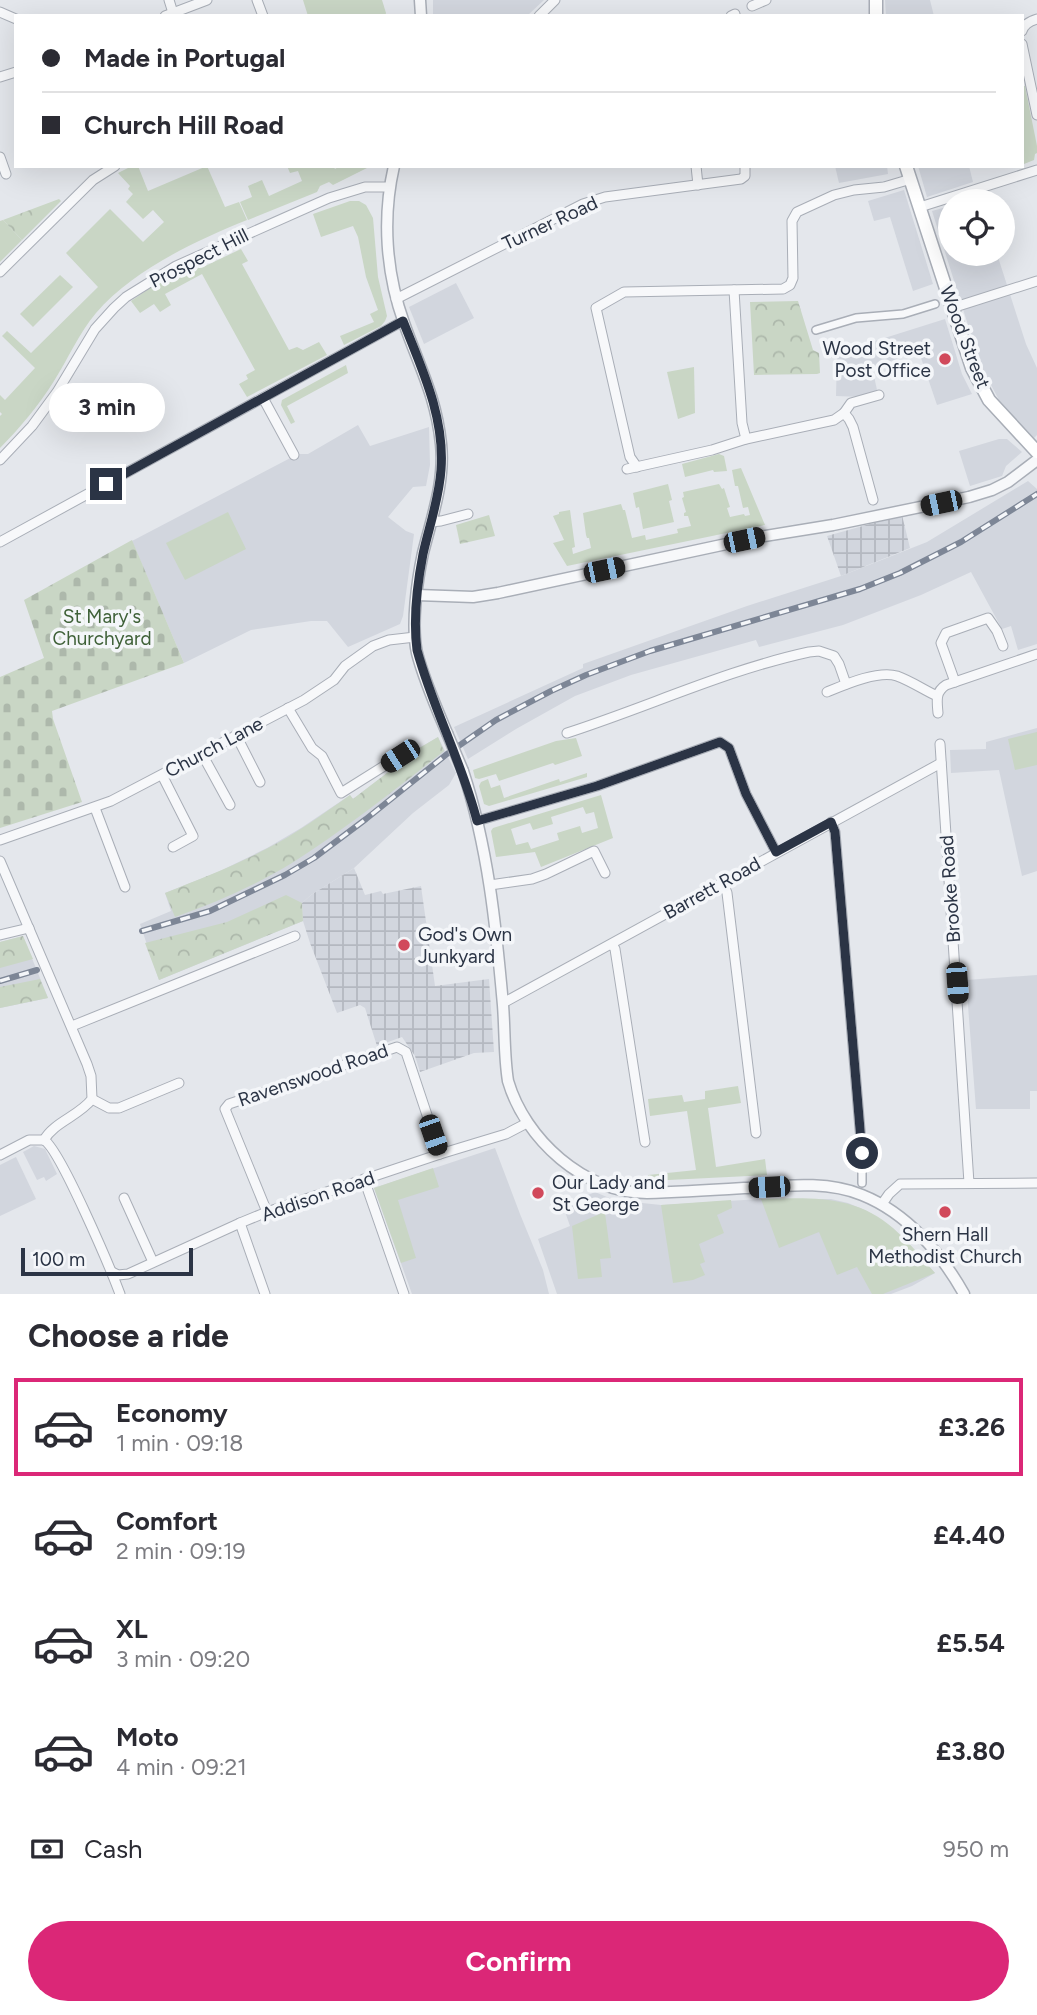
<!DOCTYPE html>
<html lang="en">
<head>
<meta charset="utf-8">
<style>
	:root { --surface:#fff; --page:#f2f2f3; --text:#2b2b33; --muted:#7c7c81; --line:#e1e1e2; --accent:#db2777 }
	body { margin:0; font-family:Figtree,sans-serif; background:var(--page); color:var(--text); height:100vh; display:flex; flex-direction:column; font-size:26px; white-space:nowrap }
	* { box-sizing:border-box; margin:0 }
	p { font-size:23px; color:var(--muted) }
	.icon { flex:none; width:38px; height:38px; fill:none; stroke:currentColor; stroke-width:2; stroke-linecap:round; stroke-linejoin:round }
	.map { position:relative; height:1294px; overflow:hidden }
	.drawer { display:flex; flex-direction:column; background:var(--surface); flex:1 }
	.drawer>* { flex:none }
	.hud { position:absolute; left:14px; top:14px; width:1010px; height:154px; border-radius:0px; box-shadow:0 7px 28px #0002; display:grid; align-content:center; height:154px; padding:0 28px; background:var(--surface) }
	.buttons { position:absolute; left:938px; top:189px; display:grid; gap:14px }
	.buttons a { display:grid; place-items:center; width:77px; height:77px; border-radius:50%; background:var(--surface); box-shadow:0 7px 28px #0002; font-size:35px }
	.scale { position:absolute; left:21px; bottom:18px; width:172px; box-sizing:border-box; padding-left:7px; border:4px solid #2b3445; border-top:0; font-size:19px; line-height:24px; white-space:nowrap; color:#2b3445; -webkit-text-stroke:5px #f4f6f9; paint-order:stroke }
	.end { position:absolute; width:32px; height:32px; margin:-16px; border:9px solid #2b3445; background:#fff; box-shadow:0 0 0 4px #fff }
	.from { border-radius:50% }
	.bubble { position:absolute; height:49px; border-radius:24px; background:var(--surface); box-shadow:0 7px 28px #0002; font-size:23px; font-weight:700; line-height:49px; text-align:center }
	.car { position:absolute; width:21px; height:42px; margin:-21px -10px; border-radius:9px; box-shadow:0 0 5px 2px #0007; background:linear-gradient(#222 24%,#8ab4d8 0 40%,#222 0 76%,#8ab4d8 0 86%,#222 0) }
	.hud b { display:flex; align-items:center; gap:24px; height:66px; font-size:26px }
	.hud b+b { border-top:2px solid var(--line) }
	.hud i { width:18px; height:18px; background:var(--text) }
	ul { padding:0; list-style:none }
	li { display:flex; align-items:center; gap:21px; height:98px; margin:0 14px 10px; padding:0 14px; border:4px solid transparent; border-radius:0px }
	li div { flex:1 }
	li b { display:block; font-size:26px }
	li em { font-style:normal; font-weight:700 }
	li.current { border-color:var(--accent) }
	li>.icon { width:63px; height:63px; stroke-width:1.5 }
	h2 { padding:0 28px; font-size:32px; line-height:84px }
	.pay { display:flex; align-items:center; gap:18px; height:77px; padding:0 28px; font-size:26px }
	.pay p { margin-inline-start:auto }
	.action { display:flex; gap:14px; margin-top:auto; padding:14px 28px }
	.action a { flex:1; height:80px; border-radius:42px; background:var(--accent); color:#fff; font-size:28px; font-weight:700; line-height:80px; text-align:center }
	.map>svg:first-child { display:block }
	.built { fill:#d2d6de }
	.industrial { fill:url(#industrial-grid) }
	.green { fill:#c9d6c5; fill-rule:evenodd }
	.forest { fill:url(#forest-crowns) }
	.cemetery { fill:url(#cemetery-stones) }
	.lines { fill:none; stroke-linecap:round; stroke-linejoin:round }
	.pedestrian-casing { stroke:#a9aeb7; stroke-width:10 }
	.minor-casing { stroke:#a9aeb7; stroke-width:11 }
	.tertiary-casing { stroke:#a9aeb7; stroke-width:13 }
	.secondary-casing { stroke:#a9aeb7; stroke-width:15 }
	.pedestrian { stroke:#f7f8fa; stroke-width:7 }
	.minor { stroke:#f7f8fa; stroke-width:9 }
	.tertiary { stroke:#f7f8fa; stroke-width:10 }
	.secondary { stroke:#fff; stroke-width:12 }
	.rail-casing { stroke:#7d8696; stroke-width:6 }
	.rail { stroke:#f4f6f9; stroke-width:3.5; stroke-dasharray:10; stroke-linecap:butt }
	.tertiary-bridge-casing { stroke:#a9aeb7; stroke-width:13; stroke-linecap:butt }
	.tertiary-bridge { stroke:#f7f8fa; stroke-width:10 }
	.route { stroke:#2b3445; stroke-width:9 }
	.poi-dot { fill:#d1495b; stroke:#f4f6f9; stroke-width:2.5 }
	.labels { text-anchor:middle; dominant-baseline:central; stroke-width:7; stroke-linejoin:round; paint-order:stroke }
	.street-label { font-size:19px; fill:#2b3445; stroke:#f4f6f9 }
	.poi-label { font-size:19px; fill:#2b3445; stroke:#f4f6f9; text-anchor:start }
	.park-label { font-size:19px; fill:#3f6138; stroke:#f4f6f9 }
</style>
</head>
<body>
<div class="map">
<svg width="1037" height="1294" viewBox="0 0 1037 1294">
	<defs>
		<pattern id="industrial-grid" width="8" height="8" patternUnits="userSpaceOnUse" patternTransform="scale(1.75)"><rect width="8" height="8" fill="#d2d6de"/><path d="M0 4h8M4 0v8" fill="none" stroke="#b4b8c0"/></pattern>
		<pattern id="forest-crowns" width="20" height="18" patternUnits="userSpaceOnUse" patternTransform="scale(1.75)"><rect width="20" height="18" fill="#c9d6c5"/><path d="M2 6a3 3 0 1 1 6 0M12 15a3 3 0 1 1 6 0" fill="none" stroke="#adb8ab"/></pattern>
		<pattern id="cemetery-stones" width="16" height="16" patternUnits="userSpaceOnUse" patternTransform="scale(1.75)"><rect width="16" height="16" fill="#c9d6c5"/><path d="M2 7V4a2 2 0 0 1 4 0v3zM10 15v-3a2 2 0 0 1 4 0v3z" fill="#adb8ab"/></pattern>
	</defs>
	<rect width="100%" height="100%" fill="#e4e7ec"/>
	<g class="built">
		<polygon points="433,0 544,0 527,16 433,16"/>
		<polygon points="885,0 930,0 934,16 886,16"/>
		<polygon points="835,166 887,166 888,174 839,183"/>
		<polygon points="918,166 969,166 973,182 927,197"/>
		<polygon points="904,190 933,284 913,291 890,217 874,221 868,201"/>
		<polygon points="950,206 950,254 997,254 1026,344 1037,368 1037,435 1034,438 999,400 981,366 932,211"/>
		<polygon points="456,283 474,318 424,344 409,307"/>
		<polygon points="945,319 962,374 972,394 937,405 919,352 872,367 877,390 863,397 836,396 837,353"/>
		<polygon points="358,425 370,446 429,427 430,465 426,486 413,487 388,517 406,531 414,534 403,616 400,624 348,647 327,621 311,621 251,630 184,663 132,541 298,454 308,454"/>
		<polygon points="999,439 1007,439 1022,452 1006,466 1002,476 970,486 959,451"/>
		<polygon points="1028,481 1037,489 1037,644 1018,650 1011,626 1002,629 971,572 921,595 843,625 759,647 756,640 631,675 575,696 516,729 468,759 454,727 583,668 583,664 747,606 841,576 927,542"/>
		<polygon points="1037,728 1037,871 1022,876 999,770 951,773 950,750 986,749 986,742"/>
		<polygon points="438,737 456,773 449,785 413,813 354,868 311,895 302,903 303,921 159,980 140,924 171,911 165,893 218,872 267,848 301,828 350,795 353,799 421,747"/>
		<polygon points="23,936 48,998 0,1008 0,942"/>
		<polygon points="1037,975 1037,1091 1030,1091 1030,1109 976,1109 966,980"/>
		<polygon points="34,1146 45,1149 57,1174 46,1181 44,1177 37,1180 23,1152"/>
		<polygon points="495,1148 520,1214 543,1270 549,1294 412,1294 374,1188"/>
		<polygon points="16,1157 36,1199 0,1216 0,1165"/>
		<polygon points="595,1192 614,1200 661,1205 761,1199 831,1199 848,1203 867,1211 893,1228 935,1273 912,1286 891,1294 557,1294 538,1239 570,1226 563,1206"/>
	</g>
	<g class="industrial">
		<polygon points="902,515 910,548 841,576 827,536"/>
		<polygon points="354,868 365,895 381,891 383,894 421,886 435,986 489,979 494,1052 474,1053 420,1072 415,1056 402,1037 377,1046 365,1008 360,1005 337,1013 310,943 303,921 302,903 311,895"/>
	</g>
	<g class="green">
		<polygon points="303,0 382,0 386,13 385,16 308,16"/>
		<polygon points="1022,86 1025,86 1037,146 1037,153 1035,154 1034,160 1024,164 1022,154"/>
		<path d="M132,166H138L148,191L207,166L225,207L239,202L247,220C195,241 133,270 96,313C79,333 68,359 54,381C39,405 20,428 0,448V416L2,414L0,412V395L5,400L35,368L2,336L7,331L31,353L98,287L66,253L110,209L143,242L164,222L153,210L143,219L126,202L133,194L128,189L130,186L118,173Z"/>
		<polygon points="287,166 333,166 335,169 340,166 371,166 333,185 329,182 320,186 317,192 248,220 240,202 252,197 248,186 262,180 269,196 302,181 298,171 290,173"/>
		<polygon points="350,201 359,201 366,205 373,218 378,277 387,316 385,321 381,326 344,345 340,336 374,322 370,314 378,310 366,277 358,237 353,226 321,237 313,214"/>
		<polygon points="3,220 22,240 0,262 0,221"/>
		<polygon points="241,249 248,261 242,264 289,350 297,347 303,350 319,342 327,355 247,397 239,384 248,379 246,375 255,370 202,274 165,294 171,305 160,312 154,304 140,313 131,301 156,284 195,264 203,267"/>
		<polygon points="60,275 73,287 33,327 20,314"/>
		<polygon points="346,365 348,373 287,406 295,422 291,424 281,405 282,400"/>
		<polygon points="694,367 695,413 678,419 667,372"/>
		<polygon points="719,454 724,456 727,471 714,472 713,470 685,477 682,464"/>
		<polygon points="741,468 765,525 567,566 553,543 564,540 553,516 559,514 559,512 570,510 575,547 572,548 573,554 591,548 589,538 587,538 586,535 583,513 621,504 623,510 625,510 632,538 645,535 646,540 678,533 677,529 691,526 688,516 684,516 684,513 686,512 682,498 684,497 683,492 719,484 722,489 724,488 730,507 727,508 730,517 744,514 745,516 750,515 748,507 743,508 738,486 735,486 732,470"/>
		<polygon points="668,484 672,500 669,501 674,522 643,529 639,507 636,508 633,493"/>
		<polygon points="228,512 246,549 185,580 166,543"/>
		<polygon points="1037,732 1037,765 1015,770 1008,739"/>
		<polygon points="576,738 582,756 555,765 553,763 499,781 496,774 479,779 475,778 473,770 556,741"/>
		<polygon points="587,773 587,777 489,806 484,804 479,786 481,782 488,779 491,788 500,785 504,798 559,779 560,782"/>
		<path d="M601,795L613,838L541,867L535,852L496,857L491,831L493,828ZM583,807L586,814L594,812L598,828L582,833L580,826L557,833L559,840L531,849L528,842L516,845L511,829L530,823L533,830L553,824L551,817Z"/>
		<polygon points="738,1086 741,1103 708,1108 716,1167 765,1159 767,1175 648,1181 648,1175 696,1170 687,1111 650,1116 648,1099 682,1095 684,1102 705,1099 705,1091"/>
		<polygon points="433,1168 439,1187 398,1200 416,1258 401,1263 374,1188"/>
		<path d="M761,1199C810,1198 855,1194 894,1229C909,1242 922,1258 935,1273L883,1294H872L857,1267L837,1275L819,1232L779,1248Z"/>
		<polygon points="731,1200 732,1208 717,1215 724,1233 699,1244 705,1262 700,1264 705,1275 693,1280 673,1283 661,1205"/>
		<polygon points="602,1213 605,1213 611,1258 600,1259 602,1277 578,1279 572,1226"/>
	</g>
	<g class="forest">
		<polygon points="59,199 61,201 22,240 3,220"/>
		<polygon points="798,301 813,350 819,353 820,373 817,374 754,375 750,302"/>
		<polygon points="489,515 495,536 460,544 456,525"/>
		<path d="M438,737L444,751C395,790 345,829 292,863C256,885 215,903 175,917L165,893C199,879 234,866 266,849C296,834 323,814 350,795L353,799L421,747Z"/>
		<polygon points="286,895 302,903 303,921 159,980 145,943 227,922"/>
		<polygon points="23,936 33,959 0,968 0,942"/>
		<polygon points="40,979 48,998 0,1008 0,987"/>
	</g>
	<polygon class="cemetery" points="132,540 184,663 52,711 53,719 82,802 0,828 0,677 44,658 24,600"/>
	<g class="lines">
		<g class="pedestrian-casing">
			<g id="pedestrian">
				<polyline points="816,330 856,318 903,314 935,304"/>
				<polyline points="862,1153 862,1183"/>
			</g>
		</g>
		<g class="minor-casing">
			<g id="minor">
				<polyline points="169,0 173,13"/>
				<polyline points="257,0 263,16"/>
				<polyline points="752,6 766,0"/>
				<polyline points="0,12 16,19"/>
				<polyline points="165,16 207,0"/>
				<polyline points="539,16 555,0"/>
				<polyline points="731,16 735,14"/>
				<path d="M1022,31C1024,24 1030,21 1037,19"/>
				<polyline points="1022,44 1037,115"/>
				<polyline points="0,77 16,72"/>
				<polyline points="0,157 6,174"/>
				<polyline points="696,166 698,185"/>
				<polyline points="920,207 1037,170"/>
				<polyline points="0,272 93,180 115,166"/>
				<polyline points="734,290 742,423 746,439"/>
				<polyline points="396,299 583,204 605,197 741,179 745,176 745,166"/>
				<polyline points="952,308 1037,281"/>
				<polyline points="263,398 294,455"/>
				<polyline points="844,413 851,403 879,395"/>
				<polyline points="0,460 32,426 57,392 95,329 114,308 126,297 176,266 329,198 365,187 389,187"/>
				<polyline points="637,467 630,457 596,308 624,292 783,289 790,285 793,278 792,221 797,212 834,195 854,190 884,187 911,179"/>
				<polyline points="627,469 712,450 746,439 834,420 844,413 849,419 853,427 873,500"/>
				<polyline points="431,522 441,521 468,514"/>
				<polyline points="0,542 403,321"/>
				<polyline points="955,682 941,643 946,633 988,618 997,631 1003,646"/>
				<path d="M827,692C844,685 878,670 897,676C911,681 924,690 937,696"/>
				<polyline points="288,708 312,748 322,756 341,793 400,756"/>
				<path d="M938,713C937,701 935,692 946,685L1037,654"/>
				<path d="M567,733C648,707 726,670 809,652L819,651L834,656L839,664L846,684"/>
				<polyline points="236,735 260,782"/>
				<polyline points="940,744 969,1183"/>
				<polyline points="202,754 230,805"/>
				<polyline points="162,775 193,836 173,847"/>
				<polyline points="95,808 125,887"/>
				<polyline points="477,821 597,786 720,742 729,748 746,794 776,852"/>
				<polyline points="831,822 835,832 862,1153"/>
				<polyline points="0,840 111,801 304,700 334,680 345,666 373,646 389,640 415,637"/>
				<path d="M0,861L87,1064L91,1076L92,1099C79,1116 54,1122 44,1140"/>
				<polyline points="723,883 727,893 756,1133"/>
				<polyline points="490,885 532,879 546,874 594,851 605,873"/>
				<polyline points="0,935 29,928"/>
				<polyline points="612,944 615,949 645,1142"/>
				<polyline points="503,1003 941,763"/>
				<polyline points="72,1026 295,936"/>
				<polyline points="92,1099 109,1108 119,1108 179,1083"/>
				<path d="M44,1140C60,1149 111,1270 120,1294"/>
				<polyline points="0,1155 29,1140 44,1140"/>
				<polyline points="364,1179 404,1294"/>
				<polyline points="124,1198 153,1262"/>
				<polyline points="882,1204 889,1194 900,1184 1037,1183"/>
				<polyline points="267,1212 225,1109 229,1104 397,1047 406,1052 440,1154"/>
				<polyline points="240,1223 265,1294"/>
				<polyline points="112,1272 118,1275 128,1274 240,1223 267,1212 440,1154 506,1134 527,1123"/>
			</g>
		</g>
		<g class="tertiary-casing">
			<g id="tertiary">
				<polyline points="420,0 421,16"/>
				<path d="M394,166C382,218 386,273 404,323C419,366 436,396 441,444C445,481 432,517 423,553C417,581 411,625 417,653C424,680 436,707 447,733"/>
				<polyline points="417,595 473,597 498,593 759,537 833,525 969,497 992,490 1008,482 1037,460"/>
				<path d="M463,771C488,847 496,926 503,1005C505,1031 504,1056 508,1081C525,1139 584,1193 647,1193C679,1192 712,1190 744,1188C782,1186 826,1180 862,1195C907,1213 941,1253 964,1294"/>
			</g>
		</g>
		<g class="secondary-casing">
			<g id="secondary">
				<polyline points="876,0 876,16"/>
				<polyline points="906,166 972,368 989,400 1037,452"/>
			</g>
		</g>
		<use href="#pedestrian" class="pedestrian"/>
		<use href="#minor" class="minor"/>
		<use href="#tertiary" class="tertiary"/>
		<use href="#secondary" class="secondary"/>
		<g class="rail-casing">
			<g id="rail">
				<polyline points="142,931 210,911 285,875 314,858 366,819 447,754 496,720 551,691 586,675 650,651 860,589 900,573 961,542 1037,494"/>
				<polyline points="0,981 37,970"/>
			</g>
		</g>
		<use href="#rail" class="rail"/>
		<g class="tertiary-bridge-casing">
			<polyline id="tertiary-bridge" points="447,733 463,771"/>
		</g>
		<use href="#tertiary-bridge" class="tertiary-bridge"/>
	</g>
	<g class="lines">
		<path class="route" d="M106,484L403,321C422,369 445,417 441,470C439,499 429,527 423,554C417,585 413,619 417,650C433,709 462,762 477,821L597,786L720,742L729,748L746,794L776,852L831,822L835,832L862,1153"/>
	</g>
	<g class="poi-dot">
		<circle cx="945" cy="359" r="7"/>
		<circle cx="404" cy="945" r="7"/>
		<circle cx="538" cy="1193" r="7"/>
		<circle cx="945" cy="1212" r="7"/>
	</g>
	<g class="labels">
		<g class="street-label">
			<text transform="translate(550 223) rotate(-25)">Turner Road</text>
			<text transform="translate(199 258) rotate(-27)">Prospect Hill</text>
			<text transform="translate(965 337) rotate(69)">Wood Street</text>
			<text transform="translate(214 747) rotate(-28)">Church Lane</text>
			<text transform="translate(712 888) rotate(-29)">Barrett Road</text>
			<text transform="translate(950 889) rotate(-94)">Brooke Road</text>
			<text transform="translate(313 1075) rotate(-19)">Ravenswood Road</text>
			<text transform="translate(318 1196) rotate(-19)">Addison Road</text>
		</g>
		<g class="poi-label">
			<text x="931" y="348" text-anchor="end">Wood Street<tspan x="931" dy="22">Post Office</tspan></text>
			<text x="418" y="934">God's Own<tspan x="418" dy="22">Junkyard</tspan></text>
			<text x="552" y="1182">Our Lady and<tspan x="552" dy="22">St George</tspan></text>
			<text x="945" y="1234" text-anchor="middle">Shern Hall<tspan x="945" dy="22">Methodist Church</tspan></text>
		</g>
		<g class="park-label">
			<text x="102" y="616">St Mary's<tspan x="102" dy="22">Churchyard</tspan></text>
		</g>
	</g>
</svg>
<div class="buttons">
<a><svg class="icon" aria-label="locate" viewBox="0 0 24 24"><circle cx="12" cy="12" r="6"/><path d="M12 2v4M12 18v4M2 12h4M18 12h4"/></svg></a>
</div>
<div class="scale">100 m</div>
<i class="end from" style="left:862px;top:1153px"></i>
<i class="end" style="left:106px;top:484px"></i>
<div class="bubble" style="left:49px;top:383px;width:116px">3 min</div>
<i class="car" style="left:941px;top:503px;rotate:258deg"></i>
<i class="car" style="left:744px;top:540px;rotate:78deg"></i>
<i class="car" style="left:604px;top:570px;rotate:78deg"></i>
<i class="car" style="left:400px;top:756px;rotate:237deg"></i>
<i class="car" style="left:957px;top:983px;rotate:176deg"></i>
<i class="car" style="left:433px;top:1135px;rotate:161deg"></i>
<i class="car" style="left:769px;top:1187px;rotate:267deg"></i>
<div class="hud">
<b><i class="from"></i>Made in Portugal</b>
<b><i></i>Church Hill Road</b>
</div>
</div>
<section class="drawer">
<h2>Choose a ride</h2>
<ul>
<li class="current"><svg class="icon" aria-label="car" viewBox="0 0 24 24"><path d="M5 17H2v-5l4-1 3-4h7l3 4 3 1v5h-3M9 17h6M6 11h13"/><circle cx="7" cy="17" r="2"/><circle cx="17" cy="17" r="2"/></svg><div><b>Economy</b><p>1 min · 09:18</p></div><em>£3.26</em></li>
<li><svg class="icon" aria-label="car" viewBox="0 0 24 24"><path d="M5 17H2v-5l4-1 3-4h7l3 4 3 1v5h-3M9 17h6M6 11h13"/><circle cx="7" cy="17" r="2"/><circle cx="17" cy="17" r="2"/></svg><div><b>Comfort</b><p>2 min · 09:19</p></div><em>£4.40</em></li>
<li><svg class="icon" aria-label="car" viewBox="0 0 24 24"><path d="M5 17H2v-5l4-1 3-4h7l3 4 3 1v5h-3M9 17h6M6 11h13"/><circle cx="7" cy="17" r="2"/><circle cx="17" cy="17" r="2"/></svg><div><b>XL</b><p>3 min · 09:20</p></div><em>£5.54</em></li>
<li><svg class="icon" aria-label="car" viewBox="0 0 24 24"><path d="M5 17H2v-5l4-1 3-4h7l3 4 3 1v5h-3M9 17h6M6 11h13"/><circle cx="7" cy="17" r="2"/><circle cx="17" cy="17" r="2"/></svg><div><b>Moto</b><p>4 min · 09:21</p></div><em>£3.80</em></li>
</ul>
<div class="pay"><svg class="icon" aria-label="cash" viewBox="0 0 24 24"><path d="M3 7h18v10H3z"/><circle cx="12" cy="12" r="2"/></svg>Cash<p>950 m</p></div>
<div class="action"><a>Confirm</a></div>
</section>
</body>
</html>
